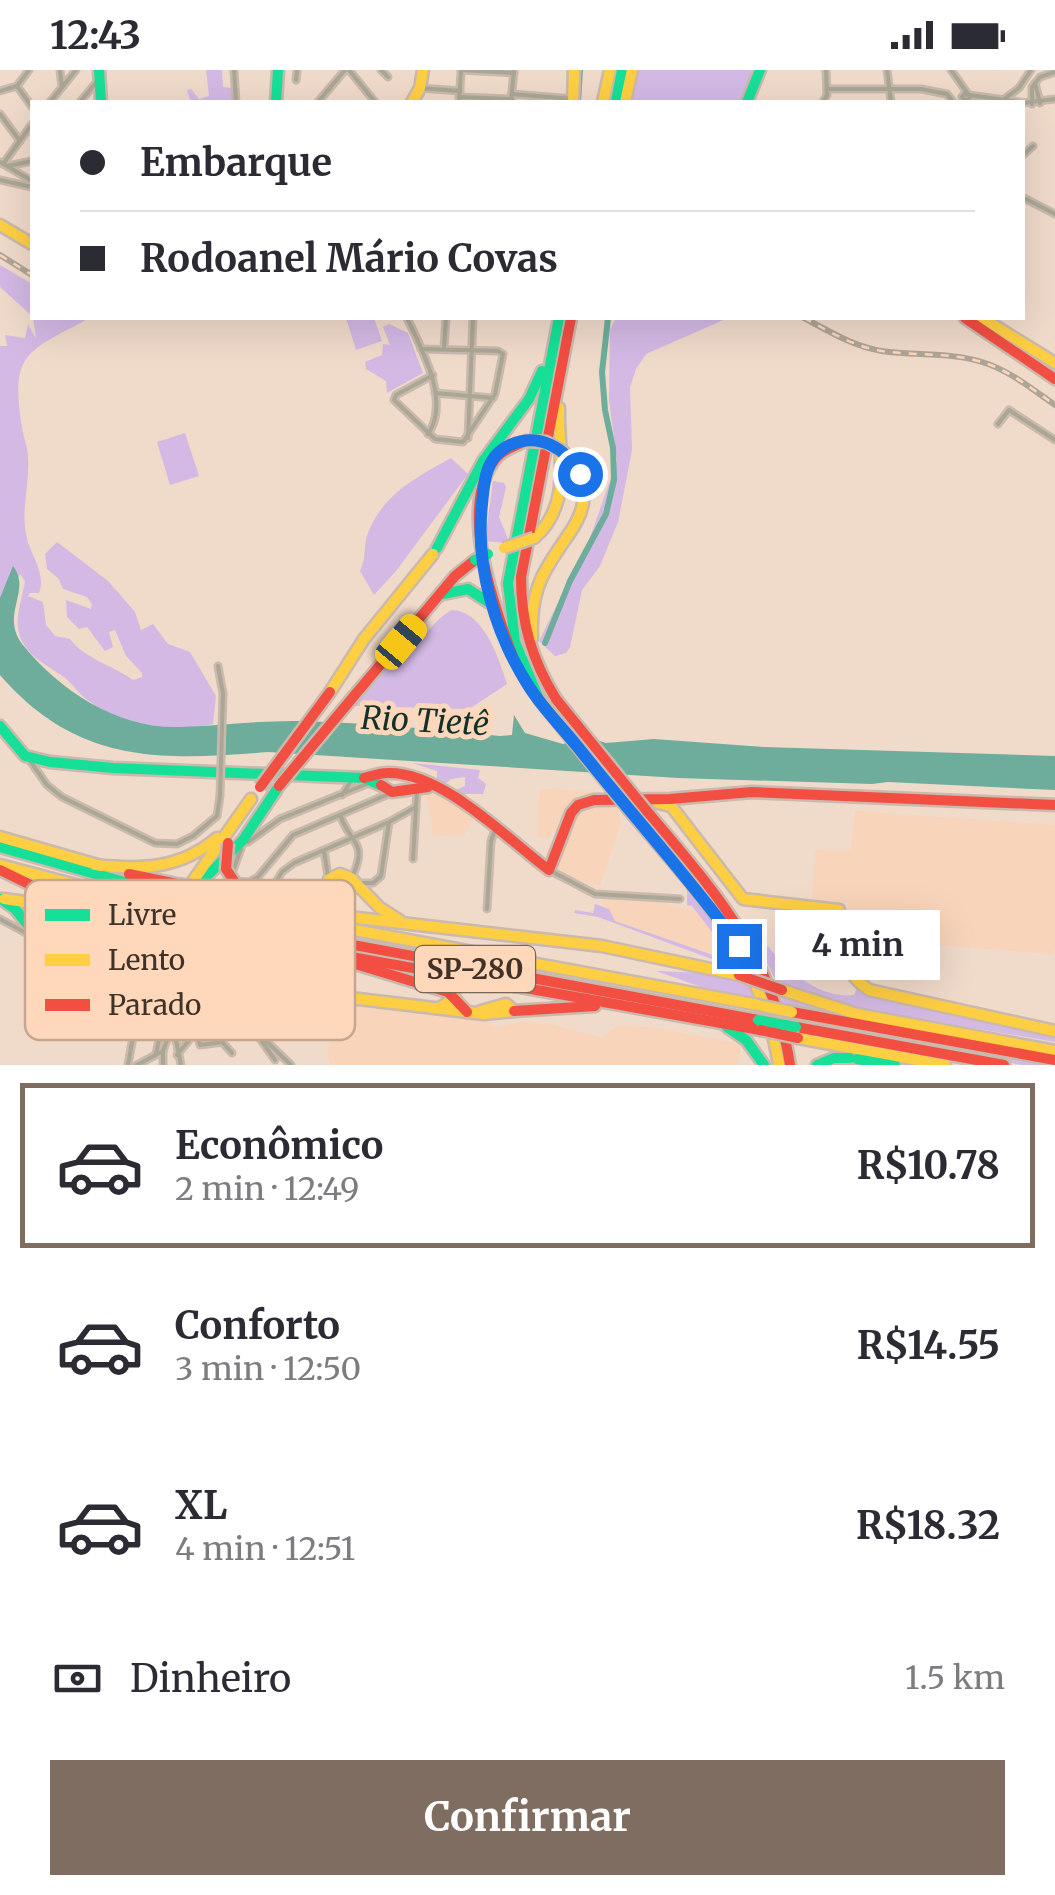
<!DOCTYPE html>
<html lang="pt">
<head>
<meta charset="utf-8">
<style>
	:root { --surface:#fff; --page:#f7f7f7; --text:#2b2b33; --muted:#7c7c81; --line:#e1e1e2; --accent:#7e6d60 }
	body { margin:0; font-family:Merriweather,serif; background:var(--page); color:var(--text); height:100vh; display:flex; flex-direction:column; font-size:38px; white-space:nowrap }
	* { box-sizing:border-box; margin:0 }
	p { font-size:32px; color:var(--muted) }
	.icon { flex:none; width:55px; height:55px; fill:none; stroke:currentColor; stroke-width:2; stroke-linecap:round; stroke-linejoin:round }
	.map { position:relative; height:995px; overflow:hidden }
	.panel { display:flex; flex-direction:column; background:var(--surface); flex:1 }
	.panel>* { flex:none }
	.banner { position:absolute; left:30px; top:30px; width:995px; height:220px; border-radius:0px; box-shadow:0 10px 40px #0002; display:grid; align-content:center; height:220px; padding:0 50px; background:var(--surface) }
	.end { position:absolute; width:45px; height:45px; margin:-22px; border:12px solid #1a73e8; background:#fff; box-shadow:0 0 0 5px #fff }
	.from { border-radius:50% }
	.bubble { position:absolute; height:70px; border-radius:0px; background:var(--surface); box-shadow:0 10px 40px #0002; font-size:32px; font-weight:700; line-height:70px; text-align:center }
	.car { position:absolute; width:30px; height:60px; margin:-30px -15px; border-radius:12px; box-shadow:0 0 8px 2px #0007; background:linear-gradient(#f5c518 24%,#345 0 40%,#f5c518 0 76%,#345 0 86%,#f5c518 0) }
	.banner b { display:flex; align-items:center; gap:35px; height:95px; font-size:38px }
	.banner b+b { border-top:2px solid var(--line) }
	.banner i { width:25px; height:25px; background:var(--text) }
	ul { padding:18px 0 0; list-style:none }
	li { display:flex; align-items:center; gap:30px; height:165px; margin:0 20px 15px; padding:0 30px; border:5px solid transparent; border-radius:0px }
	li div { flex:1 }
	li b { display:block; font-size:38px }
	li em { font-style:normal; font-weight:700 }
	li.on { border-color:var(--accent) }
	li>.icon { width:90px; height:90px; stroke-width:1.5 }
	.pay { display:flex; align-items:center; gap:25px; height:110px; padding:0 50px; font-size:38px }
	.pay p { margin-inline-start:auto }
	.primary-button { display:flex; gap:20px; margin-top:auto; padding:20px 50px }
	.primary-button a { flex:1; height:115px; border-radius:0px; background:var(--accent); color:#fff; font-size:40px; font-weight:700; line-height:115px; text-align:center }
	.status { display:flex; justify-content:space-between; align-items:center; height:70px; padding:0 50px; background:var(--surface); direction:ltr }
	.status svg { height:28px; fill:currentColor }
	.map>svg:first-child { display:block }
	.built { fill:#f7d4ba }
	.green { fill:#d3b9e4 }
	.water { fill:#6ead9b }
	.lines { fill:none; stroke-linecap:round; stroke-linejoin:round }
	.river { stroke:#6ead9b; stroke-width:6 }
	.street-casing { stroke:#cab9ad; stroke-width:9 }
	.fast-casing { stroke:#cab9ad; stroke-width:15 }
	.slow-casing { stroke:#cab9ad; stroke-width:15 }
	.jam-casing { stroke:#cab9ad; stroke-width:15 }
	.street { stroke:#aaa795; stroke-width:4 }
	.fast { stroke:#16e098; stroke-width:10 }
	.slow { stroke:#ffcf43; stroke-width:10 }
	.jam { stroke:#f24e42; stroke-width:10 }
	.rail-casing { stroke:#afa597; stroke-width:6 }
	.rail { stroke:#ffd8bb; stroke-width:2.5; stroke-dasharray:8; stroke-linecap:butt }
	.street-bridge-casing { stroke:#cab9ad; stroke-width:9; stroke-linecap:butt }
	.fast-bridge-casing { stroke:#cab9ad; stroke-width:15; stroke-linecap:butt }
	.slow-bridge-casing { stroke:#cab9ad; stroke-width:15; stroke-linecap:butt }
	.jam-bridge-casing { stroke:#cab9ad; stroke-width:15; stroke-linecap:butt }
	.street-bridge { stroke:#aaa795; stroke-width:4 }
	.fast-bridge { stroke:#16e098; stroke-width:10 }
	.slow-bridge { stroke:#ffcf43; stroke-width:10 }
	.jam-bridge { stroke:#f24e42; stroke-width:10 }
	.route { stroke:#1a73e8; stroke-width:12 }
	.labels { text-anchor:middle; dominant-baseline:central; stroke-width:10; stroke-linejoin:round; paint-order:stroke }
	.shield { fill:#ffd8bb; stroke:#7a6453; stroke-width:2.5 }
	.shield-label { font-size:28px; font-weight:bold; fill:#413227 }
	.water-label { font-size:32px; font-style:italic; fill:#13312b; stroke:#ffd8bb }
	.key { fill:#ffd8bb; stroke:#c6a68f; stroke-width:2.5 }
	.key-label { font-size:28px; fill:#413227 }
</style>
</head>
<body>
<div class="status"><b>12:43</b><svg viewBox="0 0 49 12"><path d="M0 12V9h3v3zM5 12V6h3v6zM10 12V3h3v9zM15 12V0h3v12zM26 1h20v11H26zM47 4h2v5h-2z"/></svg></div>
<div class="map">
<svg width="1055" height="995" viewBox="0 0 1055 995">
	<rect width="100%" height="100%" fill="#f0daca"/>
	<g class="built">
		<polygon points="540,719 592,721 595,726 575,733 560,763 553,762 548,769 537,766"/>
		<polygon points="426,721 443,726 473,749 464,766 433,765"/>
		<polygon points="585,735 616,736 621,753 600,816 564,807 556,799 574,746"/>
		<polygon points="855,741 1055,755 1055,880 1052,884 845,868 848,833 812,831 815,780 851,781"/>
		<polygon points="601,830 657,832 696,841 738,894 615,851"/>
		<polygon points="207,920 211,931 216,930 220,934 212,941 215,943 179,977 181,972 177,972 175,958 178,932"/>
		<polygon points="333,931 484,947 495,957 522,952 547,953 601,968 619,955 656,958 741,974 738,995 331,995 328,987"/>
	</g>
	<g class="green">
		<polygon points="206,0 222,0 223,17 233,18 234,32 181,32 190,30 187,20 191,19 199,29 209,26"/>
		<polygon points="636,0 759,0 745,32 630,32"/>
		<polygon points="0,195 32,214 32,246 0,217"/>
		<path d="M33,248H89C29,282 9,280 22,357C23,367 28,377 28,387C30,413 21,438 26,464C29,484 47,503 39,523H30L28,526L43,532L46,555L55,566L70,569C85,589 112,595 133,610L142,607V603L126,586L115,560L109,562L113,577L105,581L87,557L79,559L67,547L66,530L91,539L92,534L87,527L63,519L59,509L47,499L45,484L57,472L108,511L135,542L141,560L153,554L168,574L190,582L216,626L213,654C172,663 121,656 86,629C78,623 72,613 64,607C46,594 21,584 18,558C16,543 23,526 25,511L20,504L0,551V276H7L5,265L25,268L28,254L36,269Z"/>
		<polygon points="346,248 374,248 382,271 356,280"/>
		<polygon points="616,248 728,248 646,284 636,299 630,317 632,380 618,452 600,496 582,520 570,577 566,583 555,586 539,571 590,468 617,390 609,330 610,260"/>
		<polygon points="389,254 408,263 423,303 387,323 386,311 366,299 365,292 382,285 383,274 390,275 383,257"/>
		<polygon points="185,363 199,406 170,415 157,372"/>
		<path d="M451,388L468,404L396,501L374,525L360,501C367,488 363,474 368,463C383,424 417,407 451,388Z"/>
		<polygon points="493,411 504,413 506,417 499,447 508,469 505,473 485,471"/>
		<path d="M452,540C484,541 499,589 507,614L469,639L354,636C369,608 398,587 422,567C433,557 438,547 452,540Z"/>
		<polygon points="412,693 480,700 478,708 486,714 483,724 465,724 463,729 452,722 465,716 465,707 451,709 442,717 437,714 437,701"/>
		<polygon points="687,820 732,878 760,931 710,920 656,901 705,903 742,909 736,898 598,847 574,843 575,840 593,843 595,834 609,839 615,851 736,893 692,836 687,835"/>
		<polygon points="191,833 481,889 552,909 186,840"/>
		<path d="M768,876C787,901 820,929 854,925L859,915L1055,964V972L851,937L797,917L795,920L777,913L761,881Z"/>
		<polygon points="780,924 835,943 1055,995 1022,995 788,952"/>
	</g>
	<path class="water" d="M13,496C32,521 0,544 22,574C60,621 118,659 179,657C220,656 261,650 302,651C368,653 435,659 500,666L512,665L514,645L525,663L563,674L577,670L594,669L606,673L654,669L764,677L1055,686V720L888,712L872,714L678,708L268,682C160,691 77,694 0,605V528Z"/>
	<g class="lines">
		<g class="river">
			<polyline points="578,32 580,0"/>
			<polyline points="545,573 570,511 606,444 614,410 613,378 605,340 602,302 608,248"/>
		</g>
		<g class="street-casing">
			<g id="street">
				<polyline points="60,0 62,17"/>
				<polyline points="234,0 236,32"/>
				<polyline points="349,0 375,32"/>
				<polyline points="381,0 388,7"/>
				<polyline points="461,0 514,3"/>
				<polyline points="887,0 891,32"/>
				<polyline points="951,0 968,24"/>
				<polyline points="296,10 297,0"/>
				<polyline points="1035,13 1040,33"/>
				<polyline points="17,16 32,37"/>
				<polyline points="17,16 29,0"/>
				<polyline points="420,18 460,21"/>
				<polyline points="827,19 921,19 947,24 953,32"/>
				<polyline points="0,21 17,16"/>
				<polygon points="965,23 970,27 966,31 962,27"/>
				<polyline points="512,24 573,29"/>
				<polyline points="969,25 1019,32"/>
				<polyline points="459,27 512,29"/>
				<polyline points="1003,30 1019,18 1031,0"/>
				<polyline points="50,32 76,0"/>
				<polyline points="80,32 99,9"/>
				<polyline points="318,32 345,0"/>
				<polyline points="459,32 461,2"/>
				<polyline points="511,32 514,0"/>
				<polyline points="823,32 827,25 826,0"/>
				<polyline points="1022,33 1055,29"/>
				<polyline points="1032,34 1032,17 1040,7 1055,2"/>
				<polyline points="0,44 20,71"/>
				<polyline points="1022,86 1033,76"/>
				<polyline points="0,92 32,111"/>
				<polyline points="3,94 32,54"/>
				<polyline points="8,96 32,91"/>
				<polyline points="0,110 32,117"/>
				<polyline points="1022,127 1055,144"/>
				<polyline points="32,168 32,167"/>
				<path d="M407,248C421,278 451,331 428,364"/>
				<polyline points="444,278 446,248"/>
				<polyline points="421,279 498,281 503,284 495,324 463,372 435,369 394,330 396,325 433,305"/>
				<polyline points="435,323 493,328"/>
				<polyline points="998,354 1009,340 1055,370"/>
				<polyline points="468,368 473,248"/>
				<polyline points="218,596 223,624"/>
				<polyline points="28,688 47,715 62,727 155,773 177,774 193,766 217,746 220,726"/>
				<polyline points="342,725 353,708"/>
				<path d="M341,747C350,773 368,772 353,805"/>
				<polyline points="248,772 280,749 369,713"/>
				<polyline points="324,781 328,806"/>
				<polyline points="413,789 417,719"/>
				<polyline points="549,800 595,824 680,829"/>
				<polyline points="232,803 241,779"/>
				<polyline points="236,811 249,812 258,807 293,765 391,723"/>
				<polyline points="361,813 373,813 381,806 389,752"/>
				<polyline points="271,820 282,802 294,793 389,752 416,737"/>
				<polyline points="487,839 491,771 495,760"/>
				<polyline points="0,849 26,863"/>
				<polyline points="195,875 220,876 264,922 283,897"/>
				<polyline points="223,880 225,900"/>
				<polyline points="283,887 291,957"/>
				<polyline points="248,903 262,882"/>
				<polyline points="301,904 305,945"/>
				<polyline points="251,908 264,913 301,904 303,896 312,894"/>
				<polyline points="223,909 249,939"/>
				<polyline points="211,915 258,966 275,990"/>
				<polyline points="137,934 171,912 180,924"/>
				<polyline points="197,963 200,975 223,972"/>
				<polyline points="262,967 291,995"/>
				<polyline points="264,968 267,956 264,923"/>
				<polyline points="156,984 175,892"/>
				<polyline points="177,985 198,959 206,954 232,983"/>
				<polyline points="128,995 146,893"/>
				<polyline points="137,995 163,981"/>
				<polyline points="163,995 163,981 171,959"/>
				<polyline points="181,995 173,955 175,931 221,910 230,898 240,897"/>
			</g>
		</g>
		<g class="fast-casing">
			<g id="fast">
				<polyline points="99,0 101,32"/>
				<polyline points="276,32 278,0"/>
				<polyline points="616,32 622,0"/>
				<polyline points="747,32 760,0"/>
				<polyline points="437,478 483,391 529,329 542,301"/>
				<polyline points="443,524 468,519 488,532"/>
				<polyline points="539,629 515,572 508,513 559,248"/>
				<polyline points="0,656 25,686 50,692 113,698 364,708 382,716"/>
				<polyline points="0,777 167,824"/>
				<polyline points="1,829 15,839 40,870 78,893 102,899 129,893 150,878 198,815 243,770 277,719"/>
				<polyline points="325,831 351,808"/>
				<polyline points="727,957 746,970 764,995"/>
				<polyline points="857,989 895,995"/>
				<polyline points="817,995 834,988 850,988"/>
			</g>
		</g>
		<g class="slow-casing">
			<g id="slow">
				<polyline points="412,32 420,18 423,0"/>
				<polyline points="573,32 574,0"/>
				<polyline points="603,32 610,0"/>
				<polyline points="625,32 632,0"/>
				<polyline points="0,155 32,174"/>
				<polyline points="982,248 1055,293"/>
				<path d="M534,468C573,435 558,384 559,338"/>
				<path d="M532,568C531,547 533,526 542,507C567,456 608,439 564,382"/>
				<polyline points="330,622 364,569 433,484"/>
				<path d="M658,733L671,736L743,829L839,840C847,876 834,895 869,920L1055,961"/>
				<path d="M629,740C698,822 762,884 779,995"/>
				<polyline points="0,767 101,796"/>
				<polyline points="0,795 159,837"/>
				<path d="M95,795C142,800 180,799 217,768"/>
				<polyline points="351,808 380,838 399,850"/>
				<polyline points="191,814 251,729"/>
				<polyline points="206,819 349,847 602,876 739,905"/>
				<polyline points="4,829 95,842"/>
				<polyline points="198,831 753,934"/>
				<polyline points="323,835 329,809 340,804 351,808"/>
				<path d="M127,847L78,849L69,861L70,877C98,905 131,884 156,861"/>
				<polyline points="313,889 310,921 317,924 484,944 514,941"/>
				<polyline points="782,920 857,944 1055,981"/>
				<polyline points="441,937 455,928"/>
				<polyline points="481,941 506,934 514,941"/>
				<polyline points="798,968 945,995"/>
			</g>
		</g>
		<g class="jam-casing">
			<g id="jam">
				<polyline points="965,248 1055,309"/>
				<path d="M512,584C493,533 456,432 498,386C505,379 517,375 526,371"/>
				<polyline points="354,626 455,506 475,490"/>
				<path d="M556,629C532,590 521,553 521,507L571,248"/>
				<path d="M364,708C371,706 380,703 387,703C442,701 507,769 549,800L571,743L578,735L594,730L670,729L752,722L1055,735"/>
				<polyline points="381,715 392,722 428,717"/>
				<path d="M646,740C715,822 773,885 790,995"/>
				<polyline points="0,800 37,818 89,835"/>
				<polyline points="129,804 177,814"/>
				<polyline points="192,845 758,950"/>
				<polyline points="181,856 256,870"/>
				<polyline points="251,869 760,960"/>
				<polyline points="342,890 448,922 467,942"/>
				<polyline points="514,941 595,936"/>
				<polyline points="792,942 1055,990"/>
				<polyline points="796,957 1004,995"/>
			</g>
		</g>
		<use href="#street" class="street"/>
		<use href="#fast" class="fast"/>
		<use href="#slow" class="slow"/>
		<use href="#jam" class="jam"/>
		<g class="rail-casing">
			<g id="rail">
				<polyline points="0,185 32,205"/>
				<path d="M804,248C829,261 854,277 882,281C915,286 950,282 982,292C1009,300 1032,319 1055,335"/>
			</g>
		</g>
		<use href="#rail" class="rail"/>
		<g class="street-bridge-casing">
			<polyline id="street-bridge" points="220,726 223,624"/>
		</g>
		<g class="fast-bridge-casing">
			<g id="fast-bridge">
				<polyline points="475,490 488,484"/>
				<polyline points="167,824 198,831"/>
				<polyline points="313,889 323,835"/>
				<polyline points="758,950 796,957"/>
			</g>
		</g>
		<g class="slow-bridge-casing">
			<g id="slow-bridge">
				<polyline points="526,371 546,372 564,382"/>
				<polyline points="504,478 534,468"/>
				<polyline points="539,629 629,740"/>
				<polyline points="177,814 206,819"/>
				<polyline points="159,837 192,845"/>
				<polyline points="753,934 792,942"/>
			</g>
		</g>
		<g class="jam-bridge-casing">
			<g id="jam-bridge">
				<polyline points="556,629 646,740"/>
				<polyline points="279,716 354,626"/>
				<polyline points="260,717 330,622"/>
				<polyline points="228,773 226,799 240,820"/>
				<polyline points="150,850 181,856"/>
				<polyline points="739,905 782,920"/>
				<polyline points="760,960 798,968"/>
			</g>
		</g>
		<use href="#street-bridge" class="street-bridge"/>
		<use href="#fast-bridge" class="fast-bridge"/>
		<use href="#slow-bridge" class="slow-bridge"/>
		<use href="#jam-bridge" class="jam-bridge"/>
	</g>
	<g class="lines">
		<path class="route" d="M580,404C566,378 539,362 510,375C486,386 484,410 482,434C475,496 495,563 528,615C542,638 564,659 581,681C633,746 690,809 739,876"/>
	</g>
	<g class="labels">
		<rect class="shield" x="415" y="876" width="120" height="46" rx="8"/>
		<g class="shield-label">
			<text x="475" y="899">SP-280</text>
		</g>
		<g class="water-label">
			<text transform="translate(425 651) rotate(3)">Rio Tietê</text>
		</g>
	</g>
	<rect x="25" y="810" width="330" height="160" rx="15" class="key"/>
	<rect x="45" y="839" width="45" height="12" fill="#16e098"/>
	<rect x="45" y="884" width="45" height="12" fill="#ffcf43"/>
	<rect x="45" y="929" width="45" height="12" fill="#f24e42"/>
	<g class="key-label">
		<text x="108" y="855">Livre</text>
		<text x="108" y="900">Lento</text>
		<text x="108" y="945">Parado</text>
	</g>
</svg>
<i class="end from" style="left:580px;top:404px"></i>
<i class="end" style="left:739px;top:876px"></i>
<div class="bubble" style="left:775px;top:840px;width:165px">4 min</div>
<i class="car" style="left:401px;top:572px;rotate:40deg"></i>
<div class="banner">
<b><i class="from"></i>Embarque</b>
<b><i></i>Rodoanel Mário Covas</b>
</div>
</div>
<section class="panel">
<ul>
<li class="on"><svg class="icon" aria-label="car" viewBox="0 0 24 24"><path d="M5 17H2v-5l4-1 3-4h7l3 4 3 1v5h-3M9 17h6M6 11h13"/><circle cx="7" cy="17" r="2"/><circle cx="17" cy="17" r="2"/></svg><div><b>Econômico</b><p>2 min · 12:49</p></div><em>R$10.78</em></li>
<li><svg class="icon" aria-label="car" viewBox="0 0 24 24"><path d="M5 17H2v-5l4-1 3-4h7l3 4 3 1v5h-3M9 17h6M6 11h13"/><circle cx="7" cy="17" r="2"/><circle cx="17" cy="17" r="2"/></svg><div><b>Conforto</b><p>3 min · 12:50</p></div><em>R$14.55</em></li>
<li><svg class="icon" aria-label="car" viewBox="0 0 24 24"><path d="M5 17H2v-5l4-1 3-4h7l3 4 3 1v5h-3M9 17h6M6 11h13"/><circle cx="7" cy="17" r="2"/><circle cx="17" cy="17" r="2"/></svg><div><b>XL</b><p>4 min · 12:51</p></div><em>R$18.32</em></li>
</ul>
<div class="pay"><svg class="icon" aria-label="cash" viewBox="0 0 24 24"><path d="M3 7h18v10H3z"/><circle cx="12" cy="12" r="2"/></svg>Dinheiro<p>1.5 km</p></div>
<div class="primary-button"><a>Confirmar</a></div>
</section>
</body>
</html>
